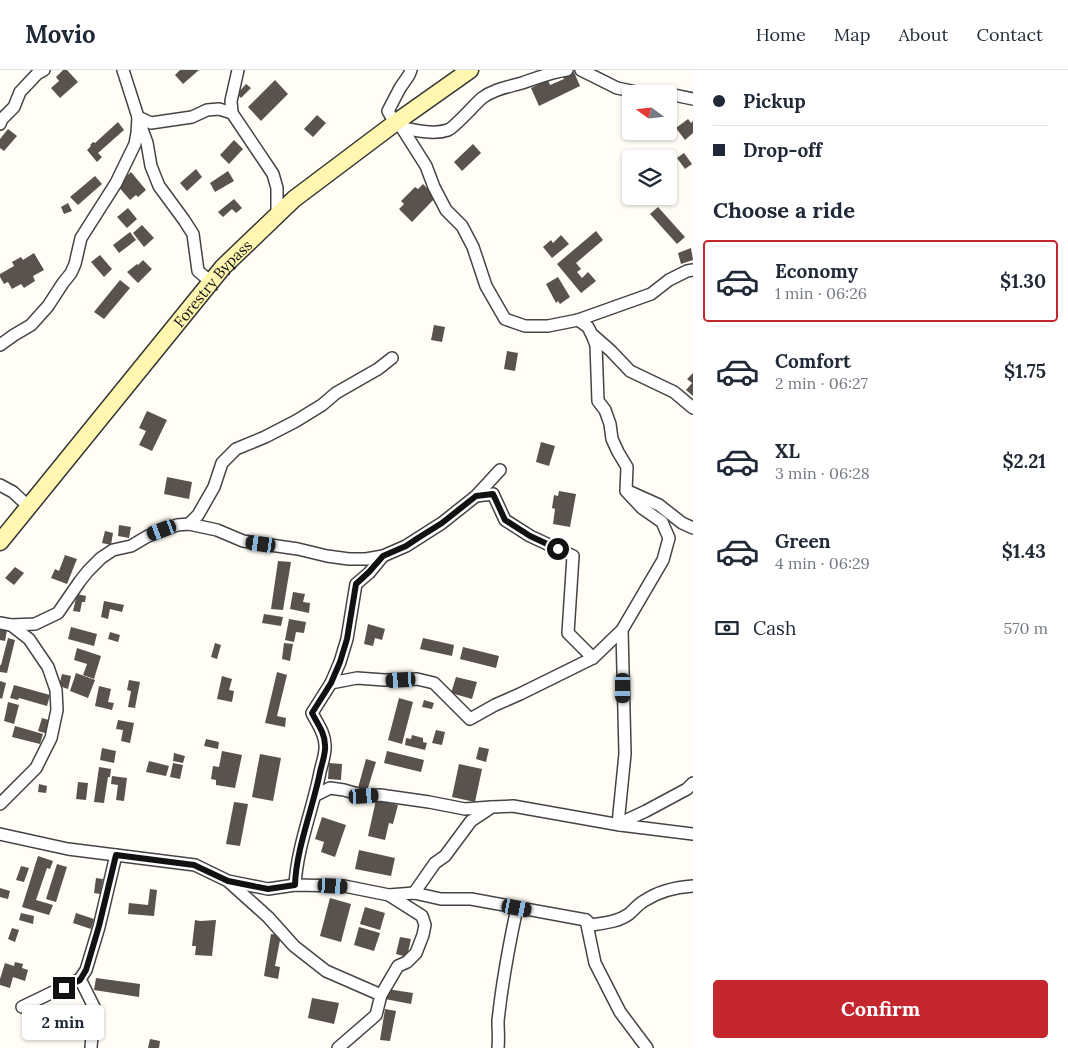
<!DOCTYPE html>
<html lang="en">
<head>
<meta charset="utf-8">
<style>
	:root { --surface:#fff; --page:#f2f2f3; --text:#1f2937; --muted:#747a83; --line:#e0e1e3; --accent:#c4262e }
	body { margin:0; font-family:Lora,serif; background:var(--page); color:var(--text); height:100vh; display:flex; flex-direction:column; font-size:19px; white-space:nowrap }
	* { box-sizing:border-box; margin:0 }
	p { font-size:16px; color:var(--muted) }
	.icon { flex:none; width:28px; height:28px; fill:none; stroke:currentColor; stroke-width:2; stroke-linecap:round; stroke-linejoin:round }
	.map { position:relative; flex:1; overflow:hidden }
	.details { display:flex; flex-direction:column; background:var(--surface); width:375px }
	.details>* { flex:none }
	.hud { display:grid; align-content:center; height:110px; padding:0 20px; background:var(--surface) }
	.needle { width:32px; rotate:285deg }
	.tools { position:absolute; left:622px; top:15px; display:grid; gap:10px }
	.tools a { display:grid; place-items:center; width:55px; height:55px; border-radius:5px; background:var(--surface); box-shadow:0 1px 4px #0004; font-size:25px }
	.end { position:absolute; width:22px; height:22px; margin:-11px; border:6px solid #111; background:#fff; box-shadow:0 0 0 2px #fff }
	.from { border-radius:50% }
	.bubble { position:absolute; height:35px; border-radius:5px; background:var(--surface); box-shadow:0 1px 4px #0004; font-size:16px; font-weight:800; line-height:35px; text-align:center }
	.car { position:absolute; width:15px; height:30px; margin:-15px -8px; border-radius:6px; box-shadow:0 0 4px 1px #0007; background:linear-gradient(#222 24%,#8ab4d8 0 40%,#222 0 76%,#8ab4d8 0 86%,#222 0) }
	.hud b { display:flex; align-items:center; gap:18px; height:48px; font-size:19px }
	.hud b+b { border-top:1px solid var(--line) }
	.hud i { width:12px; height:12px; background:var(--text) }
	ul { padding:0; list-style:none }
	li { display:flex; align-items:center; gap:15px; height:82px; margin:0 10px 8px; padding:0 10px; border:2px solid transparent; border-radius:5px }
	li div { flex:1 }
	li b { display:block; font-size:19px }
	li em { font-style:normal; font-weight:800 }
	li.selected { border-color:var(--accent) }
	li>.icon { width:45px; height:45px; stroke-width:1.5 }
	h2 { padding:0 20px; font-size:22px; line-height:60px }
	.pay { display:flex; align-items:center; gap:12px; height:55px; padding:0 20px; font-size:19px }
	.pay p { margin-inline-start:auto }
	.action { display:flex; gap:10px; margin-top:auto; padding:10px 20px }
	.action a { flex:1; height:58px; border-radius:5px; background:var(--accent); color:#fff; font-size:20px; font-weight:800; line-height:58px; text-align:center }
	header { display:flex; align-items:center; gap:30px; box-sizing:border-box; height:70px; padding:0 25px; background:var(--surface); border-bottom:1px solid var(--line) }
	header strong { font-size:24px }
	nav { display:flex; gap:28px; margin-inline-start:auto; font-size:18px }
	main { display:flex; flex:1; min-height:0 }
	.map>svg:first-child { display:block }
	.building { fill:#5a524d }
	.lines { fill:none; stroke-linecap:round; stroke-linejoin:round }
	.street-casing { stroke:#444; stroke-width:14 }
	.secondary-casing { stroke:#333; stroke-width:19 }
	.street { stroke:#fff; stroke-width:11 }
	.secondary { stroke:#fff6b0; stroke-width:16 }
	.route { stroke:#111; stroke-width:6 }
	.labels { text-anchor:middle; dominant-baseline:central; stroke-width:5; stroke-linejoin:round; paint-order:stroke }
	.street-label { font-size:15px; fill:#111; stroke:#fff }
</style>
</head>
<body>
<header>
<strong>Movio</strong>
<nav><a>Home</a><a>Map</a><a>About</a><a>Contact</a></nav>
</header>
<main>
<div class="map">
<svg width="693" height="978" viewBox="0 0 693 978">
	<rect width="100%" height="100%" fill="#fffdf5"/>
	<g class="building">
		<polygon points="63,0 67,0 78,12 60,28 51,18 59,11 56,7"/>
		<polygon points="180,0 199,0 183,14 175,5"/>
		<polygon points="574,2 580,16 539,36 531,18 548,10 550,15 564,9 563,7"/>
		<polygon points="275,10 288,24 261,51 248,37"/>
		<polygon points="246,14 251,18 241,28 237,24"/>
		<polygon points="317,45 326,53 313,67 304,59"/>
		<polygon points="688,49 691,53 693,51 693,63 685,70 676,58"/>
		<polygon points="118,52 124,60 98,83 102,87 97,92 87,80 91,76 90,75 93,72 95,73"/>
		<polygon points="8,59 17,66 4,81 0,78 0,69"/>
		<polygon points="234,70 243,79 229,94 220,85"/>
		<polygon points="473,74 481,83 462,101 454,92"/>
		<polygon points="684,83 692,94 685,99 677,88"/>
		<polygon points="196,99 202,107 187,121 180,113"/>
		<polygon points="228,101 234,111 215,122 210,113"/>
		<polygon points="131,102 146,120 138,127 136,125 130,130 117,115"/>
		<polygon points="95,106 102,114 78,135 70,127"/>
		<polygon points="423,114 436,127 412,152 399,139 404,134 401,131 415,117 418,119"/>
		<polygon points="234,129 242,138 236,143 232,139 223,147 218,142"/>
		<polygon points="68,133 72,141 64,144 61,137"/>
		<polygon points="658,137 685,167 677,174 650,144"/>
		<polygon points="128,138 137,149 127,158 117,147"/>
		<polygon points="142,155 154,168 144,177 133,163"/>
		<polygon points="596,161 603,170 576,193 581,199 577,202 582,208 588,202 596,211 581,223 557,194"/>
		<polygon points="130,162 136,170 119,183 113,175"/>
		<polygon points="561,165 569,174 552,188 543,177 551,170 553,173"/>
		<polygon points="691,178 693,190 681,194 678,183"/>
		<polygon points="34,183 44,200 33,206 35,211 24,218 21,214 12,219 8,212 4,214 0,207 0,204 14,196 12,192 21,187 23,190"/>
		<polygon points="100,185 112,199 104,207 91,192"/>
		<polygon points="143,190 152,199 138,213 127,202 137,194 138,195"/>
		<polygon points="558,207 570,227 560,234 558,231 556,233 546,214"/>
		<polygon points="120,210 130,218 104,249 94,242"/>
		<polygon points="434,255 445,257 442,272 431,270"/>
		<polygon points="507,281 518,283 515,301 504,299"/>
		<polygon points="693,303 693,326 686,320 692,313 687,309"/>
		<polygon points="147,341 167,350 152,381 139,375 146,361 139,358"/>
		<polygon points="541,372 555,376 549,396 536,392"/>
		<polygon points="167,407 192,412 189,429 164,424"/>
		<polygon points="559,421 576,424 570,457 553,454 555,439 552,438 554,425 558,426"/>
		<polygon points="119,455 131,457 129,468 118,466"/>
		<polygon points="105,461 113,463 111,475 102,473"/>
		<polygon points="65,485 77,489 67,514 51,508 55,499 59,501"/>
		<polygon points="278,491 291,492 283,540 271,539"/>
		<polygon points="15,497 24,503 14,515 5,508"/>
		<polygon points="293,522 305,524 303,532 310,533 309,543 290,539"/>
		<polygon points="77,524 86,526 85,532 82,532 80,542 73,541"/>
		<polygon points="104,531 124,535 122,542 110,539 108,549 101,547"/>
		<polygon points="264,544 283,547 281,556 262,553"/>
		<polygon points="289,549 306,552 304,563 296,562 294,572 285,570"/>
		<polygon points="368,554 385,559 382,570 375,568 373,576 364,574"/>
		<polygon points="71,557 97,564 94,576 68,569"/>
		<polygon points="0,558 7,560 5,571 0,570"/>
		<polygon points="110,562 120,565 118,572 108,569"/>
		<polygon points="8,568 15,570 7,603 0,602 0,595 1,595"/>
		<polygon points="423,568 454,575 452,586 420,579"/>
		<polygon points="215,573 221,575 217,589 211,587"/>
		<polygon points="284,573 293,574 290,591 282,589"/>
		<polygon points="463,577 499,586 496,598 460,589"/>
		<polygon points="77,578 101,586 94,609 83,605 87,594 74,590"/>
		<polygon points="277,602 287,605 277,646 286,648 285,657 265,653"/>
		<polygon points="76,603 95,610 88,628 70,621"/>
		<polygon points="62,604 71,606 68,619 59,616"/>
		<polygon points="222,606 232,609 229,620 234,621 232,632 217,629"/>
		<polygon points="456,607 477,612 472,629 451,623"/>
		<polygon points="129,610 140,612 135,638 128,637 131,621 127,620"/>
		<polygon points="0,611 6,613 2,629 0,628"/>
		<polygon points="14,615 50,625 47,636 19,628 18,630 10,628"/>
		<polygon points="99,616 111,619 108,632 114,633 112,640 95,636"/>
		<polygon points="399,628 413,632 402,674 388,670"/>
		<polygon points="424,630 434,633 432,639 422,637"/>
		<polygon points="8,632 19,635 14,654 4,651"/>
		<polygon points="42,648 52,651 48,664 38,661"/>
		<polygon points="118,650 134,653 130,673 121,671 123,660 116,659"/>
		<polygon points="15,656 43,664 40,674 12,667"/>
		<polygon points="436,660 445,662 442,675 432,673"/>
		<polygon points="412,665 423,668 423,672 427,673 425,680 405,675 406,668 411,669"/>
		<polygon points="206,669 219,672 218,679 204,676"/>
		<polygon points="479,677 489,679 486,692 476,689"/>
		<polygon points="102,678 116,681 114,693 100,690"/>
		<polygon points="222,681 242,685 235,718 216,715 216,710 211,709 213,696 219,697"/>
		<polygon points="387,681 424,690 421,702 384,693"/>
		<polygon points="174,683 185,686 183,693 173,691"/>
		<polygon points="260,684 281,688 273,731 252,727"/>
		<polygon points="366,689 376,692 367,721 358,718"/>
		<polygon points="149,691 169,696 166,706 146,702"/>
		<polygon points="173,693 183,695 180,709 170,707"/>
		<polygon points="329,693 342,694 341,710 328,709"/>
		<polygon points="459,694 482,699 475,732 452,727"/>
		<polygon points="99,697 111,699 110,707 108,707 104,733 94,732"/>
		<polygon points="112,706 127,708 124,731 116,730 118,715 111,714"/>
		<polygon points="78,712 88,713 86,730 76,729"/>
		<polygon points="39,714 47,716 46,723 38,722"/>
		<polygon points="376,730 398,735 393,754 389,753 385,770 368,766"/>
		<polygon points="234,732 248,734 240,776 226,774"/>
		<polygon points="322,747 346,755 335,787 321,782 324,772 315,769"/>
		<polygon points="359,780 395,788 391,806 355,799"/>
		<polygon points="38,786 53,791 50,799 47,798 36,830 53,835 49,845 22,837"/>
		<polygon points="57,794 67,797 56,832 46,829"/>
		<polygon points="21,796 29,798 24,812 16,810"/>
		<polygon points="96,808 103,809 100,824 94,823"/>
		<polygon points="0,818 10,821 8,829 0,827"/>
		<polygon points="150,819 157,820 154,846 128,844 129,833 148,835"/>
		<polygon points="330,828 351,834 341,872 320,866"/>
		<polygon points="365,837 385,843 380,860 360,854"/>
		<polygon points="21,843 34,846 33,854 19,850"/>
		<polygon points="76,843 94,849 91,859 73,853"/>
		<polygon points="195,850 200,851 216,850 212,886 195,885 196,876 192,876"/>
		<polygon points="359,857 380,863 374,881 354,875"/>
		<polygon points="12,858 19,860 15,872 8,869"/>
		<polygon points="271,864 281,865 275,896 280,897 278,909 264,906"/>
		<polygon points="400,867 411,869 407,887 396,884"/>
		<polygon points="15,892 23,894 22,898 28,900 25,911 13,907 10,918 0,915 0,909 5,893 14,896"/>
		<polygon points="96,908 140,914 139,927 94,920"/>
		<polygon points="387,919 413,923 411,934 385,929"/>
		<polygon points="312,928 339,933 334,954 308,948"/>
		<polygon points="385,939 396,941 390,971 380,970"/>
		<polygon points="150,969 160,971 159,978 148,978"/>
	</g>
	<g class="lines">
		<g class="street-casing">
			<g id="street">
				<polyline points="411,0 409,5 400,18 388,41 395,53 402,58 426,96 434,117 446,140 462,156 473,177 486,216 505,249 525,256 548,256 578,250 651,224 669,210 687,201 693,200"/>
				<polyline points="581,0 617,18 636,22 668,24"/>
				<polyline points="669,24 693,29"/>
				<polyline points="232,43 231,31 238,0"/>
				<polyline points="138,47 151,53 192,47 207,40 219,39 232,43 273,104 277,118 277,145"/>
				<polyline points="139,51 147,73 151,96 159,116 184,150 193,164 198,201 211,212"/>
				<polyline points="0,54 2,49 14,37 20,22 37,4 44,0"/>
				<path d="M402,58C416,60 433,65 448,60C455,57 474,35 482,28C494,19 508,17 522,13C537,8 551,2 567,0"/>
				<polyline points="578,250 588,257 592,265 596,275 598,331 605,340 610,354 612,369 618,382 627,397 626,421 642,438 662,452 669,468 663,490 622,560 625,684 618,754 620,755"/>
				<polyline points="594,266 611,281 630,301 674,322 693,338"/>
				<polyline points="0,275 14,265 31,255 48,236 63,213 71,203 75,194 81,168 116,113 135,74 137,63 138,47 123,0"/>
				<polyline points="0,415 13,422 29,437"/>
				<polyline points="630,422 659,435 682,453 693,458"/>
				<polyline points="476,426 493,424 505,450 530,466 573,486 568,563 593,588"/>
				<polyline points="189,454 198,445 214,417 222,393 236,379 265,367 296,351 322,335 336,323 378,299 392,288"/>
				<polyline points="0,553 11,555 35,554 58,543 80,511 88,501 101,488 113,480 131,476 148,466 177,455 189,454 217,460 243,471 298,479 327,486 349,489 366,489 383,486 406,476 442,453 476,426 500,400"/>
				<polyline points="331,613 357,608 384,610 417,609 434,613 470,649 495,635 520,624 593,588 622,560"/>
				<polyline points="316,725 330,718 344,720 365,726 380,725 429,732 465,739 491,737"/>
				<polyline points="0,734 36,698 51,668 57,640 56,620 48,597 29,569 11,555"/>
				<polyline points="618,754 646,741 687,719 693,713"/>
				<path d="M0,764L68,779L195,795L228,811L268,819L295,815L344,816L389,825L414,823L441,829H471L586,850L591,855C604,853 618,852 629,844C634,840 638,834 644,831C659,821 676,817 693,816"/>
				<polyline points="229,812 268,847 294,876 326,901 381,925"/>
				<path d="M295,815C297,777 313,739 320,702C322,693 326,683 325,675C325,663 317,653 312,643L331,613L340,592L347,569L356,514L369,503L383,486"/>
				<polyline points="414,823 435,793 445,786 471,751 492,737 513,736 620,755 693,764"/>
				<polyline points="586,850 595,893 620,942 647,978"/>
				<polyline points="22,937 80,909"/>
				<polyline points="91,978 92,965 97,943 80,909 86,900 99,857 116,785"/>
				<polyline points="338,978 376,945 381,925 398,896 407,892 416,883 423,865 425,855 422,846 389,825"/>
				<path d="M498,978C499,968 498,960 498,951C502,913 509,875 517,838"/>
			</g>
		</g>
		<g class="secondary-casing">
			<g id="secondary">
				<path id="s1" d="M0,472L223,197L294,129L395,53L470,0"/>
			</g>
		</g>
		<use href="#street" class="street"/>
		<use href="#secondary" class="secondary"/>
	</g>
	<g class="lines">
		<path class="route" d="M64,918L80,910L86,900L99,856L116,785L194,795L228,811L268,819L295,815C296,779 313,738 320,702C322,693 326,683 325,675C325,663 317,653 312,643L331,613L340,592L347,569L356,514L369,502L383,486L406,476L418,468L442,453L476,426L493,424L505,450L530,466L558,479"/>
	</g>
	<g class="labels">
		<g class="street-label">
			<text stroke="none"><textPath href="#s1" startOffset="335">Forestry Bypass</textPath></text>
		</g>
	</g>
</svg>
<div class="tools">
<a><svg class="needle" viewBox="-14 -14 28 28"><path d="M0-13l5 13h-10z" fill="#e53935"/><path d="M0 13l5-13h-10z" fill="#747a83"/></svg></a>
<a><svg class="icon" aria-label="layers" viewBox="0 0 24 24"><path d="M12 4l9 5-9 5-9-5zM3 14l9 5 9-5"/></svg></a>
</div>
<i class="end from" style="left:558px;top:479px"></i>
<i class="end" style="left:64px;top:918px"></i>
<div class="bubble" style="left:22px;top:935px;width:82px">2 min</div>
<i class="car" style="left:162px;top:460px;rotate:249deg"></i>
<i class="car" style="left:261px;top:474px;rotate:278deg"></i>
<i class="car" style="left:401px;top:610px;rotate:267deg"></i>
<i class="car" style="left:623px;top:618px;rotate:180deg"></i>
<i class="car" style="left:364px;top:726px;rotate:87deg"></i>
<i class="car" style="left:333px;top:816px;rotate:93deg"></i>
<i class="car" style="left:517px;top:838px;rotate:101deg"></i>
</div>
<section class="details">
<div class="hud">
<b><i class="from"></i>Pickup</b>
<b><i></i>Drop-off</b>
</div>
<h2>Choose a ride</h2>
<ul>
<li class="selected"><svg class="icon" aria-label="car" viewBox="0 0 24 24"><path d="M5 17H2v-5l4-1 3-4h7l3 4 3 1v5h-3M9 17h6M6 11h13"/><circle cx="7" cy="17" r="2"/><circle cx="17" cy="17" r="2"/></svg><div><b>Economy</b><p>1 min · 06:26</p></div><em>$1.30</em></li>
<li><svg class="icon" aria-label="car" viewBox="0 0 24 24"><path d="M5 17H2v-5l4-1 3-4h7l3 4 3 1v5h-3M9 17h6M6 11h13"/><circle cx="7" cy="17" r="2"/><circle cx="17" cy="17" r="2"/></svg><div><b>Comfort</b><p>2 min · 06:27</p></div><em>$1.75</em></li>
<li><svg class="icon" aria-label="car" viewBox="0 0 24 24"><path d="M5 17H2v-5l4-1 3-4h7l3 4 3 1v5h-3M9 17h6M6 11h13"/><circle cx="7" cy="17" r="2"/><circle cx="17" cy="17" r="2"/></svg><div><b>XL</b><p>3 min · 06:28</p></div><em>$2.21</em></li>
<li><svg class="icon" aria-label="car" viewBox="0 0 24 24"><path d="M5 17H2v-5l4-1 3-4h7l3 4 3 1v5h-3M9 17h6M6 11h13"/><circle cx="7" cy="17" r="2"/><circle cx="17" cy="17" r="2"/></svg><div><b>Green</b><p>4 min · 06:29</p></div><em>$1.43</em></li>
</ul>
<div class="pay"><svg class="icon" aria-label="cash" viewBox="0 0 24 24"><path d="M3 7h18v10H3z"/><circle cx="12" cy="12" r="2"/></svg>Cash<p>570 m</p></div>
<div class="action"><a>Confirm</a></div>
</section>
</main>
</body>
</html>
